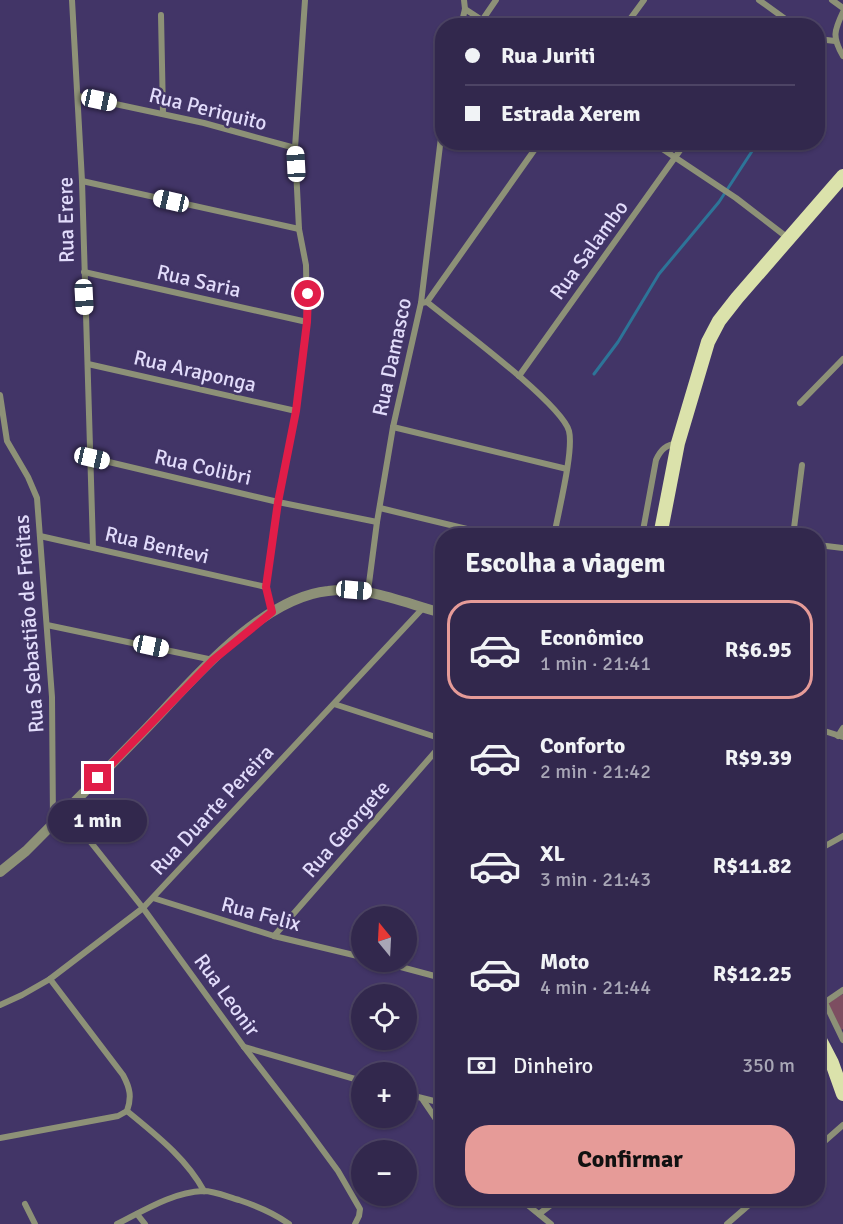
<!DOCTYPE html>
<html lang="pt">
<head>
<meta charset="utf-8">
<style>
	:root { --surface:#32284d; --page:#3d3457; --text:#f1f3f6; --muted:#a8a6b6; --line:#4d4465; --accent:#e69b98 }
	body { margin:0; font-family:Signika,sans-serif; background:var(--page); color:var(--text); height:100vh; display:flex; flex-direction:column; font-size:22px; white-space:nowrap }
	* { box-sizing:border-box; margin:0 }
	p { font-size:20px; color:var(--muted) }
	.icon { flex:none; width:33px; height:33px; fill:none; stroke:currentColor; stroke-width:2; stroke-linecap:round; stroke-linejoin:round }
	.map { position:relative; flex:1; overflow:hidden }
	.sheet { position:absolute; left:435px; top:528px; width:390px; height:678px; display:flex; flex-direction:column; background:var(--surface); border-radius:24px; box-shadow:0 2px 4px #0004,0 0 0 2px var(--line) }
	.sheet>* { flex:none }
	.guide { position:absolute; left:435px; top:18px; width:390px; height:132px; border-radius:24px; box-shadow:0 2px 4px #0004,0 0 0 2px var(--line); display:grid; align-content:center; height:132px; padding:0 30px; background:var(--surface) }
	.needle { width:39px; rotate:342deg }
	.tools { position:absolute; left:351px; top:906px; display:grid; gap:12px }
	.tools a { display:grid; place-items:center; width:66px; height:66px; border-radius:50%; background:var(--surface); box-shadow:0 2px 4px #0004,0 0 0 2px var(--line); font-size:30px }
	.end { position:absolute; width:27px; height:27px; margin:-14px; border:8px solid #e11d48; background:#fff; box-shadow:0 0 0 3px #fff }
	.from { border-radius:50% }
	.bubble { position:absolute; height:42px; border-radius:21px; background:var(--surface); box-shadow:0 2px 4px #0004,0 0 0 2px var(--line); font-size:20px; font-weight:700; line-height:42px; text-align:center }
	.car { position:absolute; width:18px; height:36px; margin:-18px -9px; border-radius:8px; box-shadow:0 0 4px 2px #0007; background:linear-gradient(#fff 24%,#345 0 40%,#fff 0 76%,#345 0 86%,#fff 0) }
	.guide b { display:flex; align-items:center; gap:21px; height:57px; font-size:22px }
	.guide b+b { border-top:2px solid var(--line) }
	.guide i { width:15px; height:15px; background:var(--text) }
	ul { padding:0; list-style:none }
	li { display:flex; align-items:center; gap:18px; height:99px; margin:0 12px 9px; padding:0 18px; border:3px solid transparent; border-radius:24px }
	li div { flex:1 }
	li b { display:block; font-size:22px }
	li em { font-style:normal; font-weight:700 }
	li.selected { border-color:var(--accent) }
	li>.icon { width:54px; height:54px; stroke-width:1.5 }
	h2 { padding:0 30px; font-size:27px; line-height:72px }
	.pay { display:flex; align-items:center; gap:15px; height:66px; padding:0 30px; font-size:22px }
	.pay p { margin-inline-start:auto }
	.button { display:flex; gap:12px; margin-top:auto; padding:12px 30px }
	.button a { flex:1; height:69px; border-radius:24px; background:var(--accent); color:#111; font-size:24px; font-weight:700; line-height:69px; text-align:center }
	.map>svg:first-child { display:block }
	.green { fill:#7d4e61 }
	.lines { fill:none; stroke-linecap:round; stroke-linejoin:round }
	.stream { stroke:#2d7498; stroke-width:3 }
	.minor { stroke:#8d9177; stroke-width:6 }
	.tertiary { stroke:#8d9177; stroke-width:10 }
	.primary { stroke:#dbe2ab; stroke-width:14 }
	.route { stroke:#e11d48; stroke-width:8 }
	.labels { text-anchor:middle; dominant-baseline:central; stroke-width:5; stroke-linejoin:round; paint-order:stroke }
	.street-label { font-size:21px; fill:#e2dcfb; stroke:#423567 }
</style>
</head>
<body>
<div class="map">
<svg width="843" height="1224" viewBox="0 0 843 1224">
	<rect width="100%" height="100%" fill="#423567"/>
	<polygon class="green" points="843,994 843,1029 841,1030 828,1003"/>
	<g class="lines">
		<g class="stream">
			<polyline points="818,60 821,56"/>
			<polyline points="594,374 618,342 659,274 719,202 758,142"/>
		</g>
		<g class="minor">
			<polyline points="72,0 82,181 93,547"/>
			<polyline points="759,0 795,26"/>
			<polyline points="832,0 843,8"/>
			<polyline points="465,9 491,26"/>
			<path d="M843,12C834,31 832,37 843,56"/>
			<polyline points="161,15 163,114"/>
			<polyline points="483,19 496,0"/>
			<polyline points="461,26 465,9 464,0"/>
			<polyline points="625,26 644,0"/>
			<polyline points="818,39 835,41"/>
			<polyline points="78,96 204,123 295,148"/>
			<polyline points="652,142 736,198 788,238"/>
			<polyline points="82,181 299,229"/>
			<polyline points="84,272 307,322"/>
			<polyline points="427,302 540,142"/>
			<path d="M421,303L427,302C454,324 561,403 569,431C574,451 558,513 554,536"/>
			<polyline points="88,364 296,411"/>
			<polyline points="519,376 686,142"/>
			<polyline points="0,395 7,441 28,477 37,498 52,697 53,823"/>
			<polyline points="800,403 843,359"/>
			<polyline points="393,427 567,469"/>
			<polyline points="92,458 278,502 377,522"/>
			<polyline points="380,508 496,536"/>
			<polyline points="40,536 266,587"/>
			<path d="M642,536L656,460C661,449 666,445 678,443"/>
			<polyline points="793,536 802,465"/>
			<polyline points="818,545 843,548"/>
			<polyline points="368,591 377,522 393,427 421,303 442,129"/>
			<polyline points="272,612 266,587 278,502 296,411 307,322 306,265 299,229 295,148 305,0"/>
			<polyline points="47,625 213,660"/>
			<polyline points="334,704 442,739"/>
			<polyline points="818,729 843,737"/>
			<polyline points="838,736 843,728"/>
			<polyline points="66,811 143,908 244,1047 302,1122 338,1171 360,1209 359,1216 355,1224"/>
			<polyline points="818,850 843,836"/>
			<polyline points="153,898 274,936 362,957"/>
			<polyline points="274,936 442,744"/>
			<polyline points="382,962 442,978"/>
			<path d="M50,979L123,1075C130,1088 132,1097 127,1111C156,1135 186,1158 204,1191"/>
			<polyline points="818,988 843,1040"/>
			<polyline points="824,1003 843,990"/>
			<polyline points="0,1005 22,995 50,979 143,908 423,608"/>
			<polyline points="244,1047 362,1081"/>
			<polyline points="818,1061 832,1063"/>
			<polyline points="406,1094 442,1103"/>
			<polyline points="423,1100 442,1128"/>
			<polyline points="0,1138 118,1116 127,1111"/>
			<polyline points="818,1147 843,1125"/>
			<polyline points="519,1198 551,1224"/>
			<polyline points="25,1204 35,1224"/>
			<polyline points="137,1214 145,1224"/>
			<polyline points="539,1214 560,1198"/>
			<path d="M117,1224C143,1211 173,1192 203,1191C215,1191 228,1197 239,1200C257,1206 274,1213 289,1224"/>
			<polyline points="727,1224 757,1198"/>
		</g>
		<path class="tertiary" d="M0,872L26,851C64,813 102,774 140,735C187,687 258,598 328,591C368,586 404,603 442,613"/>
		<g class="primary">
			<polyline points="660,536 678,443 708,342 719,321 737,298 843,176"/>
			<polyline points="818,1036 832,1063 843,1094"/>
		</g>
	</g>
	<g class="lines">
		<polyline class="route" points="98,778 213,660 272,612 266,587 278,502 296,411 307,322 308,294"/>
	</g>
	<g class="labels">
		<g class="street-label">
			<text transform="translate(208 109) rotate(14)">Rua Periquito</text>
			<text transform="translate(66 220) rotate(-91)">Rua Erere</text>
			<text transform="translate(589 250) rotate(-54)">Rua Salambo</text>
			<text transform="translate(199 281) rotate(13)">Rua Saria</text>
			<text transform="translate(392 357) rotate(-78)">Rua Damasco</text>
			<text transform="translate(195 371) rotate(13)">Rua Araponga</text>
			<text transform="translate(203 467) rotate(13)">Rua Colibri</text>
			<text transform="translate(157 545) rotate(13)">Rua Bentevi</text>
			<text transform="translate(29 624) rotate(-94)">Rua Sebastião de Freitas</text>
			<text transform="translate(212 810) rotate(-47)">Rua Duarte Pereira</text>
			<text transform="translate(346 829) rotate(-49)">Rua Georgete</text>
			<text transform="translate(261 914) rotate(15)">Rua Felix</text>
			<text transform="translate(227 995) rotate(54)">Rua Leonir</text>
		</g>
	</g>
</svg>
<div class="tools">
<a><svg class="needle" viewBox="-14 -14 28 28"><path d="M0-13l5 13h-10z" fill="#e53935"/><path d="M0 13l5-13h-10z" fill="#a8a6b6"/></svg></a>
<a><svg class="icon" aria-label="locate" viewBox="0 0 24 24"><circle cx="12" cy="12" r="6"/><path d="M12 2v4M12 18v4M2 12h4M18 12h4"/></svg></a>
<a>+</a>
<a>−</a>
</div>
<i class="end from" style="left:308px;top:294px"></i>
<i class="end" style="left:98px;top:778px"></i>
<div class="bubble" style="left:48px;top:800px;width:99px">1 min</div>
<i class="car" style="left:99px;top:100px;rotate:102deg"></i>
<i class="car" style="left:296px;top:164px;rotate:357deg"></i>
<i class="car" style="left:171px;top:201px;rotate:283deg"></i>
<i class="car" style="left:84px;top:297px;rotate:177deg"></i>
<i class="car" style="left:92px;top:458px;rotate:103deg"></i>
<i class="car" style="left:354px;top:590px;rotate:95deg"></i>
<i class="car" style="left:151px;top:646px;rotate:102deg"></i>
<div class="guide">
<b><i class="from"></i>Rua Juriti</b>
<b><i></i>Estrada Xerem</b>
</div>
<section class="sheet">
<h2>Escolha a viagem</h2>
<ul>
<li class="selected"><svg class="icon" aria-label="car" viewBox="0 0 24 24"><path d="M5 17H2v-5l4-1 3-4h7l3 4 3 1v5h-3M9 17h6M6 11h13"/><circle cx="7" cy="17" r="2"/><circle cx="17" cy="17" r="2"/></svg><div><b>Econômico</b><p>1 min · 21:41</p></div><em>R$6.95</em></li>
<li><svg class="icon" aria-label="car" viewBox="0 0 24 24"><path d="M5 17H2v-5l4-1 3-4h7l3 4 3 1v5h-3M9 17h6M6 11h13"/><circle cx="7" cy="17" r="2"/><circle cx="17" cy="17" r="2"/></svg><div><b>Conforto</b><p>2 min · 21:42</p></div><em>R$9.39</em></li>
<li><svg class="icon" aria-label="car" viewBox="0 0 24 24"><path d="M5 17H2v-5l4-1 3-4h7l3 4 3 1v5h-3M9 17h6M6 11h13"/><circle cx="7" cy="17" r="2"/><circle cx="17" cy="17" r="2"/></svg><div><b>XL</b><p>3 min · 21:43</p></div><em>R$11.82</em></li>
<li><svg class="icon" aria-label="car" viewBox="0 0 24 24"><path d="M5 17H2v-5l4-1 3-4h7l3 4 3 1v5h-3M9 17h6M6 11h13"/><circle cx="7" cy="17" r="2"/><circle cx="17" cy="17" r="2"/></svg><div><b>Moto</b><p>4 min · 21:44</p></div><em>R$12.25</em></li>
</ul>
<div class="pay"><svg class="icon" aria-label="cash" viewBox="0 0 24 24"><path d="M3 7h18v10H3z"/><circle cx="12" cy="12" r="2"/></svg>Dinheiro<p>350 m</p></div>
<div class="button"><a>Confirmar</a></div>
</section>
</div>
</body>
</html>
